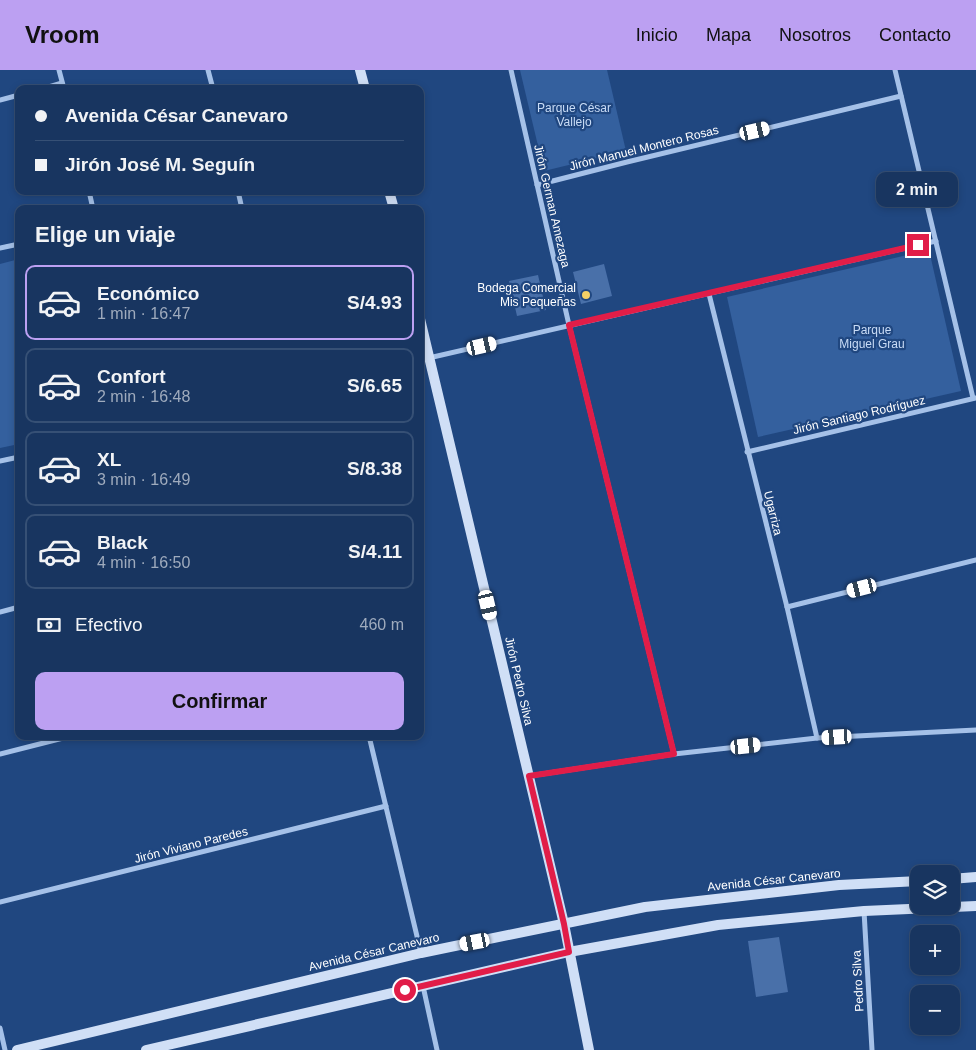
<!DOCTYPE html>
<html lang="es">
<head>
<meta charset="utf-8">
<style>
	:root { --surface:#183560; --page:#254069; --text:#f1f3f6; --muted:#9fabbd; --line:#365075; --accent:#bca0f2 }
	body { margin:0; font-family:Helvetica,sans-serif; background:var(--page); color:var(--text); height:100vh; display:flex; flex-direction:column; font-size:19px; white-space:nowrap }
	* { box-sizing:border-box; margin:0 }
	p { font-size:16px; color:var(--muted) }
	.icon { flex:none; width:28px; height:28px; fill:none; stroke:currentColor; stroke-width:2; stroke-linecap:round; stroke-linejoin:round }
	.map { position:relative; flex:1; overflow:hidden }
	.details { position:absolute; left:15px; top:135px; width:409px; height:535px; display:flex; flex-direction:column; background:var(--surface); border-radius:10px; box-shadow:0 2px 8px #0003,0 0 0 1px var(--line) }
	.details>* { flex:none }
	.banner { position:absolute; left:15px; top:15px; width:409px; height:110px; border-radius:10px; box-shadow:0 2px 8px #0003,0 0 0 1px var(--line); display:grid; align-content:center; height:110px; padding:0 20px; background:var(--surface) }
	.buttons { position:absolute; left:910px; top:795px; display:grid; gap:10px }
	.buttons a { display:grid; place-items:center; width:50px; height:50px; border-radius:10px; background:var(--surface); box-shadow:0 2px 8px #0003,0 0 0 1px var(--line); font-size:25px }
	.end { position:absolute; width:22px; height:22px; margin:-11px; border:6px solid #e11d48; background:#fff; box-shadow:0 0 0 2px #fff }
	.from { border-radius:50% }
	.bubble { position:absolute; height:35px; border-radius:10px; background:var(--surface); box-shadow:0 2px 8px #0003,0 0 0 1px var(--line); font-size:16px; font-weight:700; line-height:35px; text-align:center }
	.car { position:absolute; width:15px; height:30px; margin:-15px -8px; border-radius:6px; box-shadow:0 0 4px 1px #0007; background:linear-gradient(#fff 24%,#345 0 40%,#fff 0 76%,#345 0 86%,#fff 0) }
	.banner b { display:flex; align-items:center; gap:18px; height:48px; font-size:19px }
	.banner b+b { border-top:1px solid var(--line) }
	.banner i { width:12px; height:12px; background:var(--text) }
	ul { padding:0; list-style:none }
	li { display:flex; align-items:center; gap:15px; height:75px; margin:0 10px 8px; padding:0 10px; border:2px solid var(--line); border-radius:10px }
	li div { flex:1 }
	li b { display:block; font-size:19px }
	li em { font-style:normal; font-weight:700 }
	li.selected { border-color:var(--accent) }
	li>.icon { width:45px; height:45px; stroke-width:1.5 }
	h2 { padding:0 20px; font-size:22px; line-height:60px }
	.pay { display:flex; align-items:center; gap:12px; height:55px; padding:0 20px; font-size:19px }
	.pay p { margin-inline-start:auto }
	.action { display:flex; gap:10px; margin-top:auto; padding:10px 20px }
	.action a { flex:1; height:58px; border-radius:10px; background:var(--accent); color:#111; font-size:20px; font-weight:700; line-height:58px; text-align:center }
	header { display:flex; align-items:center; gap:30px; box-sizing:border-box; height:70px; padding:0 25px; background:var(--accent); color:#111 }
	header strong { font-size:24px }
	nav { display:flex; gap:28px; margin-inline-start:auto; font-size:18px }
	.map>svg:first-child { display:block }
	.green { fill:#34609e }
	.building { fill:#4970a9 }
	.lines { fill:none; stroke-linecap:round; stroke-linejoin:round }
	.street { stroke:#a5c1e8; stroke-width:5 }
	.secondary { stroke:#d0dff6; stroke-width:10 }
	.route { stroke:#e11d48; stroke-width:6 }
	.poi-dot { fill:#f5d166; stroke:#204780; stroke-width:2 }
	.labels { text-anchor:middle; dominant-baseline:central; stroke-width:4.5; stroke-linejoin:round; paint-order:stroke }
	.park-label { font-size:12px; fill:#c9dcf6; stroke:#204780 }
	.street-label { font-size:12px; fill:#fff; stroke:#204780 }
	.poi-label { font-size:12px; fill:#fff; stroke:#204780; text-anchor:end }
</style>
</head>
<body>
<header>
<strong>Vroom</strong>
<nav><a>Inicio</a><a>Mapa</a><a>Nosotros</a><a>Contacto</a></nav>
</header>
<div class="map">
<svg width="976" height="980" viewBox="0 0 976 980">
	<rect width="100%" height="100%" fill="#204780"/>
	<g class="green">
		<polygon points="520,0 607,0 626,81 544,101"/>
		<polygon points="929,180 961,321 758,367 727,227"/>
		<polygon points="19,189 19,374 0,378 0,194"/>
	</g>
	<g class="building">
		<polygon points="604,194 612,226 581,234 573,202"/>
		<polygon points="538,205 546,240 517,246 509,211"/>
		<polygon points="779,867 788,922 756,927 748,871"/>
	</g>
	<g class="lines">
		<g class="street">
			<polyline points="59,0 64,19"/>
			<polyline points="208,0 213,19"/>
			<polyline points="511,0 569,255 674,684"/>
			<polyline points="895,0 973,328"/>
			<polyline points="42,19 62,13"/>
			<polyline points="0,30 19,25"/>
			<polyline points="537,115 627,92 901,26"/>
			<polyline points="89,121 93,139"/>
			<polyline points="238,121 242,139"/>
			<polyline points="0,178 19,174"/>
			<polyline points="709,224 787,537 817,668"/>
			<polyline points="420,290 936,171"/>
			<polyline points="747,382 976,328"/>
			<polyline points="0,391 19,387"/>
			<polyline points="787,537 976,490"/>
			<polyline points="0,542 19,537"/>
			<polyline points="369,666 421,883"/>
			<polyline points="0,684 71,666"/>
			<polyline points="529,706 674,684 817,668 976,660"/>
			<polyline points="0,832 386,736"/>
			<polyline points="864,841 872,980"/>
			<polyline points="423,916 437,980"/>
			<polyline points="0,958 5,980"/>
		</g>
		<g class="secondary">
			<polyline points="360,0 365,19"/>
			<polyline points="389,121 394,139"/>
			<polyline points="420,249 564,854 589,980"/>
			<polyline points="951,809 976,807"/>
			<polyline points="17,980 421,883 645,837 839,815 919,811"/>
			<polyline points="146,980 569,882 718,855 864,841 976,836"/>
		</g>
	</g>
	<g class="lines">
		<polyline class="route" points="405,920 569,882 564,854 529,706 674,684 569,255 918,175"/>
	</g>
	<circle class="poi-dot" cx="586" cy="225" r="5"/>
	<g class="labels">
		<g class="park-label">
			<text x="574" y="38">Parque César<tspan x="574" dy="14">Vallejo</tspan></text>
			<text x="872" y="260">Parque<tspan x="872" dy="14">Miguel Grau</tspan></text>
		</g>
		<g class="street-label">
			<text transform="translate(644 78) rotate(-14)">Jirón Manuel Montero Rosas</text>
			<text transform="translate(552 136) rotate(77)">Jirón German Amezaga</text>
			<text transform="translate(859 345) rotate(-13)">Jirón Santiago Rodríguez</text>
			<text transform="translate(773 443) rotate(76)">Ugarriza</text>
			<text transform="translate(519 611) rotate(77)">Jirón Pedro Silva</text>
			<text transform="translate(191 775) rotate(-14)">Jirón Viviano Paredes</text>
			<text transform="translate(774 810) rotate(-6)">Avenida César Canevaro</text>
			<text transform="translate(374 882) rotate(-13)">Avenida César Canevaro</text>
			<text transform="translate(858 911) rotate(-93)">Pedro Silva</text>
		</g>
		<g class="poi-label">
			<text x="576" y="218">Bodega Comercial<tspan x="576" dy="14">Mis Pequeñas</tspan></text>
		</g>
	</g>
</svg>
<div class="buttons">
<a><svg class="icon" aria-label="layers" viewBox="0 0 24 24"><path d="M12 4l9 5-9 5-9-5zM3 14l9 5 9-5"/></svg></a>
<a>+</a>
<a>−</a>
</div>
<i class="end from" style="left:405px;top:920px"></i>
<i class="end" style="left:918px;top:175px"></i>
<div class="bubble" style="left:876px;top:102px;width:82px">2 min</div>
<i class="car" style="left:755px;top:61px;rotate:77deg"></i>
<i class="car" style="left:482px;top:276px;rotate:77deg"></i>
<i class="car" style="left:862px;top:518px;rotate:256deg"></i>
<i class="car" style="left:488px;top:535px;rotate:167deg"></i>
<i class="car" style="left:837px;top:667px;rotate:267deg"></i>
<i class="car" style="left:746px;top:676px;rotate:84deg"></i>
<i class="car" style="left:475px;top:872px;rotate:259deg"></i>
<div class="banner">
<b><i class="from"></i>Avenida César Canevaro</b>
<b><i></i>Jirón José M. Seguín</b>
</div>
<section class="details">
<h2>Elige un viaje</h2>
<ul>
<li class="selected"><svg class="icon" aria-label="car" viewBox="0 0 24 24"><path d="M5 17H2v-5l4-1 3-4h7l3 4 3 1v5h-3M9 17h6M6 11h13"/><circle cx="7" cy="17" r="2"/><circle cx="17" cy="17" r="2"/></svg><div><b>Económico</b><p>1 min · 16:47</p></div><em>S/4.93</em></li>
<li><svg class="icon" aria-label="car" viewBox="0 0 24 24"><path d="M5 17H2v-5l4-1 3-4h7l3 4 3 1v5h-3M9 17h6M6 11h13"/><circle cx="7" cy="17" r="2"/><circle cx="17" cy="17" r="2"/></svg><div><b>Confort</b><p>2 min · 16:48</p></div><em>S/6.65</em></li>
<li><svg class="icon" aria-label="car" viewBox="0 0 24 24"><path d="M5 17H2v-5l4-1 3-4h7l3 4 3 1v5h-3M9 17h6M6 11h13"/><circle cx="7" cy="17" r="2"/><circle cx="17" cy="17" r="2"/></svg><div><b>XL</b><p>3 min · 16:49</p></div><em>S/8.38</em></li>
<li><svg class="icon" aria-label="car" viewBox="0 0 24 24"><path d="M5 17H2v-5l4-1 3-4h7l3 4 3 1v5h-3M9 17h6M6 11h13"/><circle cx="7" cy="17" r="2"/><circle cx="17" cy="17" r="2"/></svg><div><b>Black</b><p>4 min · 16:50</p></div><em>S/4.11</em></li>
</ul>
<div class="pay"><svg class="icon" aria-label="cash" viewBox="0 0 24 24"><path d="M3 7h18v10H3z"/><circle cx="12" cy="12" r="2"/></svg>Efectivo<p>460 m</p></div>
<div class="action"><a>Confirmar</a></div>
</section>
</div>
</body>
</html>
